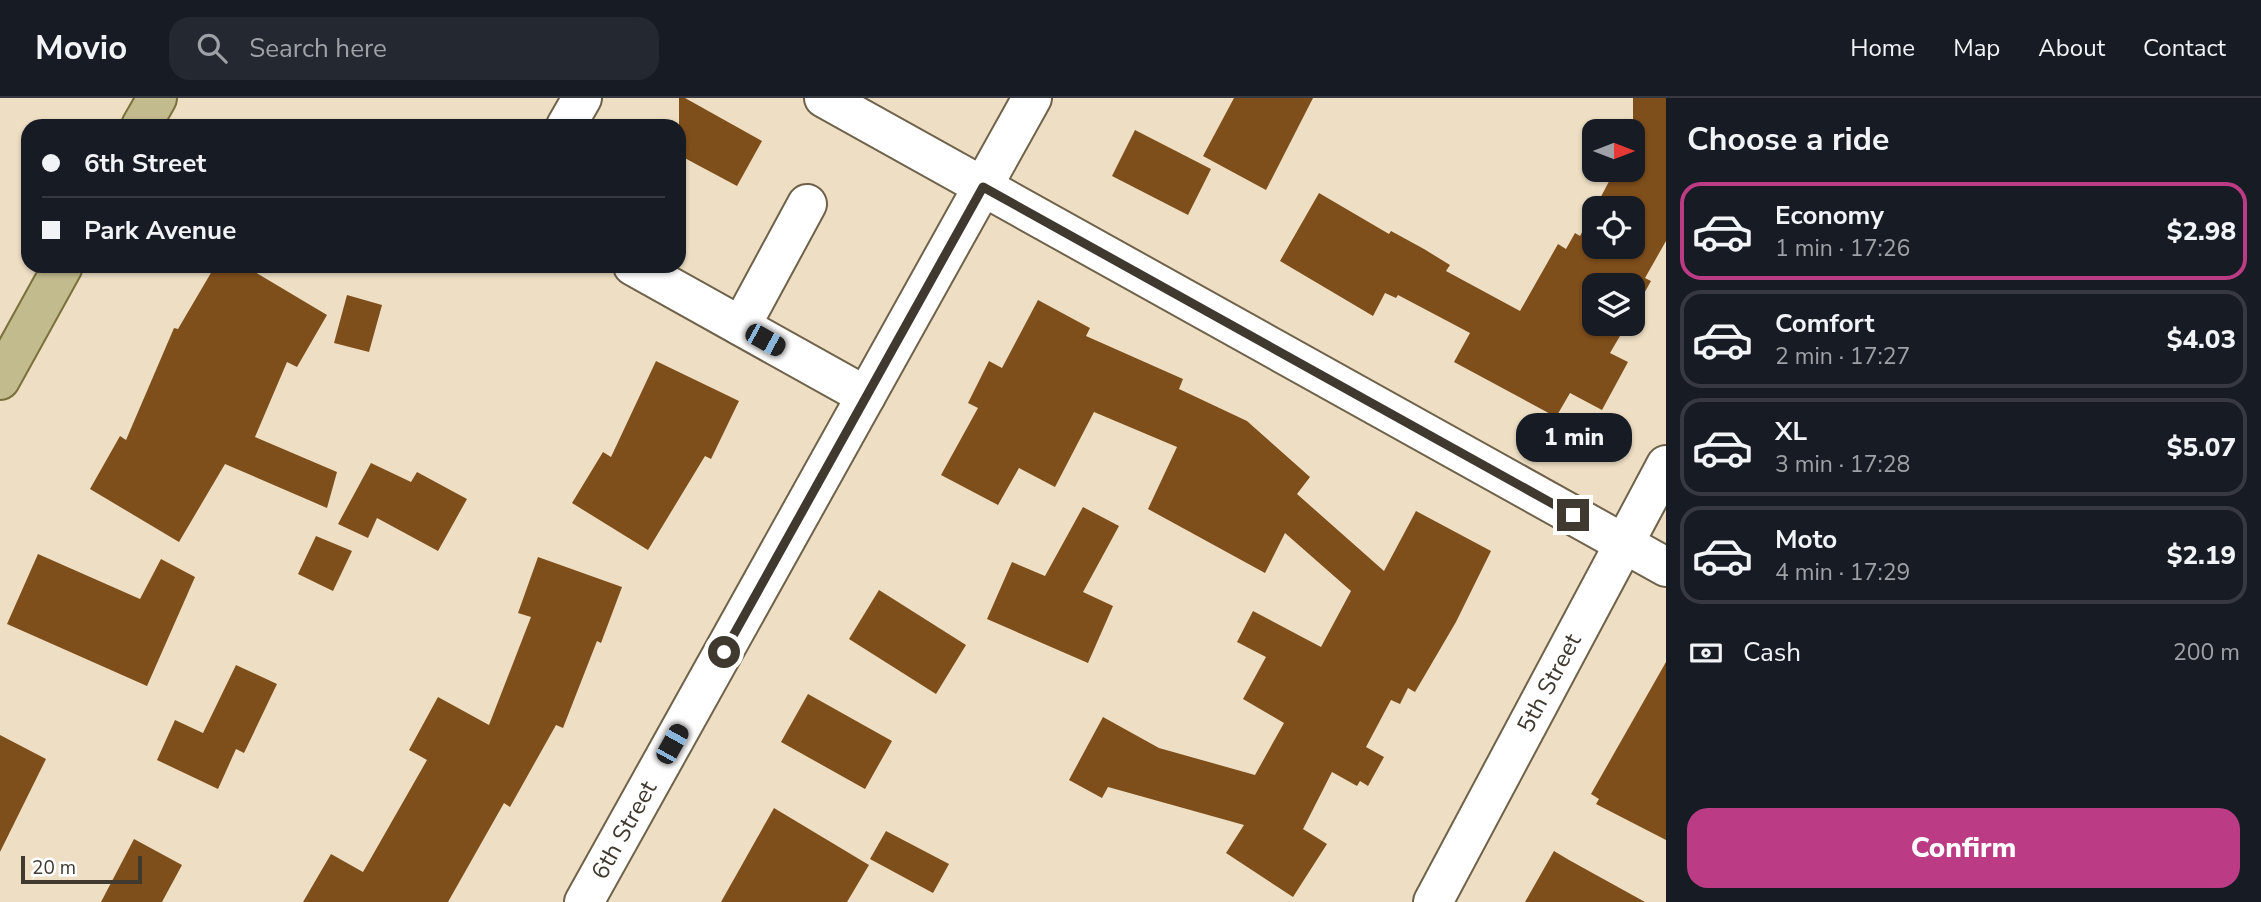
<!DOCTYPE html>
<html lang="en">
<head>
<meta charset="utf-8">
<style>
	:root { --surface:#171b24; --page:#242831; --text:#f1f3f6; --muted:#9ea1a6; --line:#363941; --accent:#bc3b85 }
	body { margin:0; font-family:"Nunito Sans",sans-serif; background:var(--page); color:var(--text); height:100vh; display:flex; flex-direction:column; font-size:26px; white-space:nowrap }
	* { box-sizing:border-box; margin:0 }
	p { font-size:23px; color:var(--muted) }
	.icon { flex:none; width:38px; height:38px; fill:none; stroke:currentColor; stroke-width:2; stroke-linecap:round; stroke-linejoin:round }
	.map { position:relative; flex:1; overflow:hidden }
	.details { display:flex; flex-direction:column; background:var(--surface); width:595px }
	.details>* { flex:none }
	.banner { position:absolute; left:21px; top:21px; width:665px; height:154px; border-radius:21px; box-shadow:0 2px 5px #0004; display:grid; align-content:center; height:154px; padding:0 21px; background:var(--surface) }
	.needle { width:46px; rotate:90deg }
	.fabs { position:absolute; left:1582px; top:21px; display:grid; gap:14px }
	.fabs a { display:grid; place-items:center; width:63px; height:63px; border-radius:14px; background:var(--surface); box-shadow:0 2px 5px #0004; font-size:35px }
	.scale { position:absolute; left:21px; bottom:18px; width:121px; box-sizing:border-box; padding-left:7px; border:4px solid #3f392f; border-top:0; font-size:19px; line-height:24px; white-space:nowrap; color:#3f392f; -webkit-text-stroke:5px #fff; paint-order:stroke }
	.end { position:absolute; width:32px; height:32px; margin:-16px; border:9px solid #3f392f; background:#fff; box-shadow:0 0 0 4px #fff }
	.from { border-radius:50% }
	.bubble { position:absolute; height:49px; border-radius:21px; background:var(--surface); box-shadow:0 2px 5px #0004; font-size:23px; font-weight:800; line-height:49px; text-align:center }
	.car { position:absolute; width:21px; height:42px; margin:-21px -10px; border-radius:9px; box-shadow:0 0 5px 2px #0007; background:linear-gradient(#222 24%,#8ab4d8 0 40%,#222 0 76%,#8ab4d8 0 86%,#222 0) }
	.banner b { display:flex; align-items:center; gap:24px; height:66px; font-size:26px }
	.banner b+b { border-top:2px solid var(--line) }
	.banner i { width:18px; height:18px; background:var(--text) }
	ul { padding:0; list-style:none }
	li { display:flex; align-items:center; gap:21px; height:98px; margin:0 14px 10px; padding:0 7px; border:4px solid var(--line); border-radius:21px }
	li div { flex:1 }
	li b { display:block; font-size:26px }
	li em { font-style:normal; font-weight:800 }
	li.current { border-color:var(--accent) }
	li>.icon { width:63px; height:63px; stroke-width:1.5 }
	h2 { padding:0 21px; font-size:32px; line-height:84px }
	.pay { display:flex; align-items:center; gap:18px; height:77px; padding:0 21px; font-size:26px }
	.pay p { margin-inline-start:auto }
	.button { display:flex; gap:14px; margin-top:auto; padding:14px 21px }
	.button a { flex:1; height:80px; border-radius:21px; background:var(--accent); color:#fff; font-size:28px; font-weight:800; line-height:80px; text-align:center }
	header { display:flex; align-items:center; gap:42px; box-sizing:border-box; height:98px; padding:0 35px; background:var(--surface); border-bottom:2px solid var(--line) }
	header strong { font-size:33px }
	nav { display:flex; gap:38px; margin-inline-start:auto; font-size:24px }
	.search { width:490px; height:63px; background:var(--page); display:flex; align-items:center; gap:18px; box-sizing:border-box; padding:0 24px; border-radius:21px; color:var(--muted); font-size:26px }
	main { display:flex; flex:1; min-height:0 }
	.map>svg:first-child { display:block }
	.building { fill:#7f4f1b }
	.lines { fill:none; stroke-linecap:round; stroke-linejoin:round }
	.minor-casing { stroke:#6f624a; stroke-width:42 }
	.major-casing { stroke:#79703c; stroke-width:42 }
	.minor { stroke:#fff; stroke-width:38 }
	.major { stroke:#c1bb8e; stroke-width:38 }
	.route { stroke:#3f392f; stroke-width:9 }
	.labels { text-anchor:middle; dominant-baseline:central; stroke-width:7; stroke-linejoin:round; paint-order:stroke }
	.street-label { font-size:24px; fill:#3f392f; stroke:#fff }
</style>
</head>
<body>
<header>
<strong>Movio</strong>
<div class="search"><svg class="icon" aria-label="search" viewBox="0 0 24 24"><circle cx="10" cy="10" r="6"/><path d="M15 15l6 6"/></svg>Search here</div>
<nav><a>Home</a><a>Map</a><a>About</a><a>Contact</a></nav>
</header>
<main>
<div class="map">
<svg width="1666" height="804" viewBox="0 0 1666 804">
	<rect width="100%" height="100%" fill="#eedfc4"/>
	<g class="building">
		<polygon points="679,0 685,0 762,43 737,88 679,57"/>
		<polygon points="1234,0 1313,0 1266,92 1203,58"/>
		<polygon points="1633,0 1666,0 1666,143 1645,180 1651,183 1633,215 1633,187 1594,187 1594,226 1627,226 1610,255 1628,264 1602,312 1570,295 1556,319 1454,264 1470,235 1398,197 1396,200 1385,195 1373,218 1280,163 1319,95 1389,136 1391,133 1424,151 1450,167 1446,173 1520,213 1558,146 1566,151 1575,135 1580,138 1594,112 1594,149 1633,149 1633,110 1595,110 1615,72 1633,72"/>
		<polygon points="1135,32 1211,71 1188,117 1112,78"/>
		<polygon points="215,168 245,168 327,217 297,269 287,264 255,339 337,374 327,410 225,366 179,444 90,391 120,338 126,342 174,230 178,231"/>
		<polygon points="347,197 382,207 369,254 334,245"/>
		<polygon points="1038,202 1090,230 1086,238 1183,281 1179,291 1247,323 1310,379 1297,396 1384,473 1416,413 1491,453 1456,524 1415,594 1408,590 1400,606 1391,602 1366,649 1384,659 1368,688 1360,683 1357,688 1332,674 1303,731 1327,746 1293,799 1226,755 1244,727 1108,689 1102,700 1069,682 1103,619 1159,650 1255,677 1284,625 1243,601 1266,559 1237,544 1253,513 1321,549 1351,493 1285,435 1265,475 1148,411 1177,349 1094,314 1055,389 1019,370 998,407 941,377 978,310 968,305 989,263 1002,270"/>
		<polygon points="656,263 739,303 711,361 705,358 648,452 572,405 603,354 611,359"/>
		<polygon points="371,365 411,384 417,374 467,401 438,453 377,420 368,440 338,426"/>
		<polygon points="1083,409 1119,428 1083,494 1113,508 1088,565 987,521 1012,464 1045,478"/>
		<polygon points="316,438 352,453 333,493 298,476"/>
		<polygon points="38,456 140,501 161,461 195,479 147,588 7,526"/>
		<polygon points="538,459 622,489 601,545 597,543 563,630 556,627 510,709 504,705 448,804 303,804 331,756 363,774 427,662 409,652 438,599 489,627 531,519 518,515"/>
		<polygon points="879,492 966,547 936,596 849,541"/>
		<polygon points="1666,564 1666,742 1596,706 1599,701 1591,696"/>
		<polygon points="236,567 277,586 244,655 236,651 218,691 157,662 175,622 203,635"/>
		<polygon points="808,596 892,643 865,691 781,644"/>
		<polygon points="0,637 46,661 0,754"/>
		<polygon points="774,710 869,767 847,804 721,804"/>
		<polygon points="886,733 949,766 933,795 870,761"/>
		<polygon points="134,741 182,767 162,804 101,804"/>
		<polygon points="1554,753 1569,762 1645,804 1525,804"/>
	</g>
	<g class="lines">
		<g class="minor-casing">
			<g id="minor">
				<polyline points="824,0 1666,469"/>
				<polyline points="566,28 582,0"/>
				<polyline points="633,168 866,298"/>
				<polyline points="741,228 807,106"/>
				<polyline points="584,804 1032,0"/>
				<polyline points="1433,804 1666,367"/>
			</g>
		</g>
		<g class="major-casing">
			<g id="major">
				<polyline points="141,28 157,0"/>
				<polyline points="0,282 63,168"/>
			</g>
		</g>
		<use href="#minor" class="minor"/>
		<use href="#major" class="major"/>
	</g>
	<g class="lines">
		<polyline class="route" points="724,554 983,89 1573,417"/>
	</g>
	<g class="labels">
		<g class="street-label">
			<text transform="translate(1549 585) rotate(-62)">5th Street</text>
			<text transform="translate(624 732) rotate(-61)">6th Street</text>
		</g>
	</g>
</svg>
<div class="fabs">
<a><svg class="needle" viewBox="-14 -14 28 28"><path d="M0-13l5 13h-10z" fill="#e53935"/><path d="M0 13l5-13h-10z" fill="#9ea1a6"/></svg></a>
<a><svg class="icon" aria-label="locate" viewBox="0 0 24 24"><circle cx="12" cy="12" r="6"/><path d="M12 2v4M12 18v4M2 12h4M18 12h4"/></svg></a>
<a><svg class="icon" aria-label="layers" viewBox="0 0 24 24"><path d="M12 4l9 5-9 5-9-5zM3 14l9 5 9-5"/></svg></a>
</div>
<div class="scale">20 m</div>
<i class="end from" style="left:724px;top:554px"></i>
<i class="end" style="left:1573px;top:417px"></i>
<div class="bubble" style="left:1516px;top:315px;width:116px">1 min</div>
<i class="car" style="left:765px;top:242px;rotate:119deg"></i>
<i class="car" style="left:672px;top:646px;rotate:29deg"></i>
<div class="banner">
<b><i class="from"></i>6th Street</b>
<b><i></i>Park Avenue</b>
</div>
</div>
<section class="details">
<h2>Choose a ride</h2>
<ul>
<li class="current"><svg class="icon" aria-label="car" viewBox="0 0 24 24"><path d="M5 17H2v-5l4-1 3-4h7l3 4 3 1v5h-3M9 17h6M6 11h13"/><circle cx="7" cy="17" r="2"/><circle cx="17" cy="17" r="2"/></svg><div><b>Economy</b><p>1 min · 17:26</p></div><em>$2.98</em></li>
<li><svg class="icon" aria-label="car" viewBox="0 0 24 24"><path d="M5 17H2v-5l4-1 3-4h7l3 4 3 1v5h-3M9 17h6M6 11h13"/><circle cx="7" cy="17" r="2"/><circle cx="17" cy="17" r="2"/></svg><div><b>Comfort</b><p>2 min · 17:27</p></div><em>$4.03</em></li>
<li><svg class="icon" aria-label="car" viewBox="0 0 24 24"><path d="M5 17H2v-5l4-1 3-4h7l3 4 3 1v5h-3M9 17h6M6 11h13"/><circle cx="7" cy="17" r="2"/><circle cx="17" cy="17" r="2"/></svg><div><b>XL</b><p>3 min · 17:28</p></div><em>$5.07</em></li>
<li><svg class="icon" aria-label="car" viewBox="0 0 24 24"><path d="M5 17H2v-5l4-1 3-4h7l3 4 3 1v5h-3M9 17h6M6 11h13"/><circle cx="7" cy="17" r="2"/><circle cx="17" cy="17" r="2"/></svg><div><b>Moto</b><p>4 min · 17:29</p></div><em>$2.19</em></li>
</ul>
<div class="pay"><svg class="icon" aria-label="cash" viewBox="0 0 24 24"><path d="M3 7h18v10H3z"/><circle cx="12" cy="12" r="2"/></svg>Cash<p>200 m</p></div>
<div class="button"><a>Confirm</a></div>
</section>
</main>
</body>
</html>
